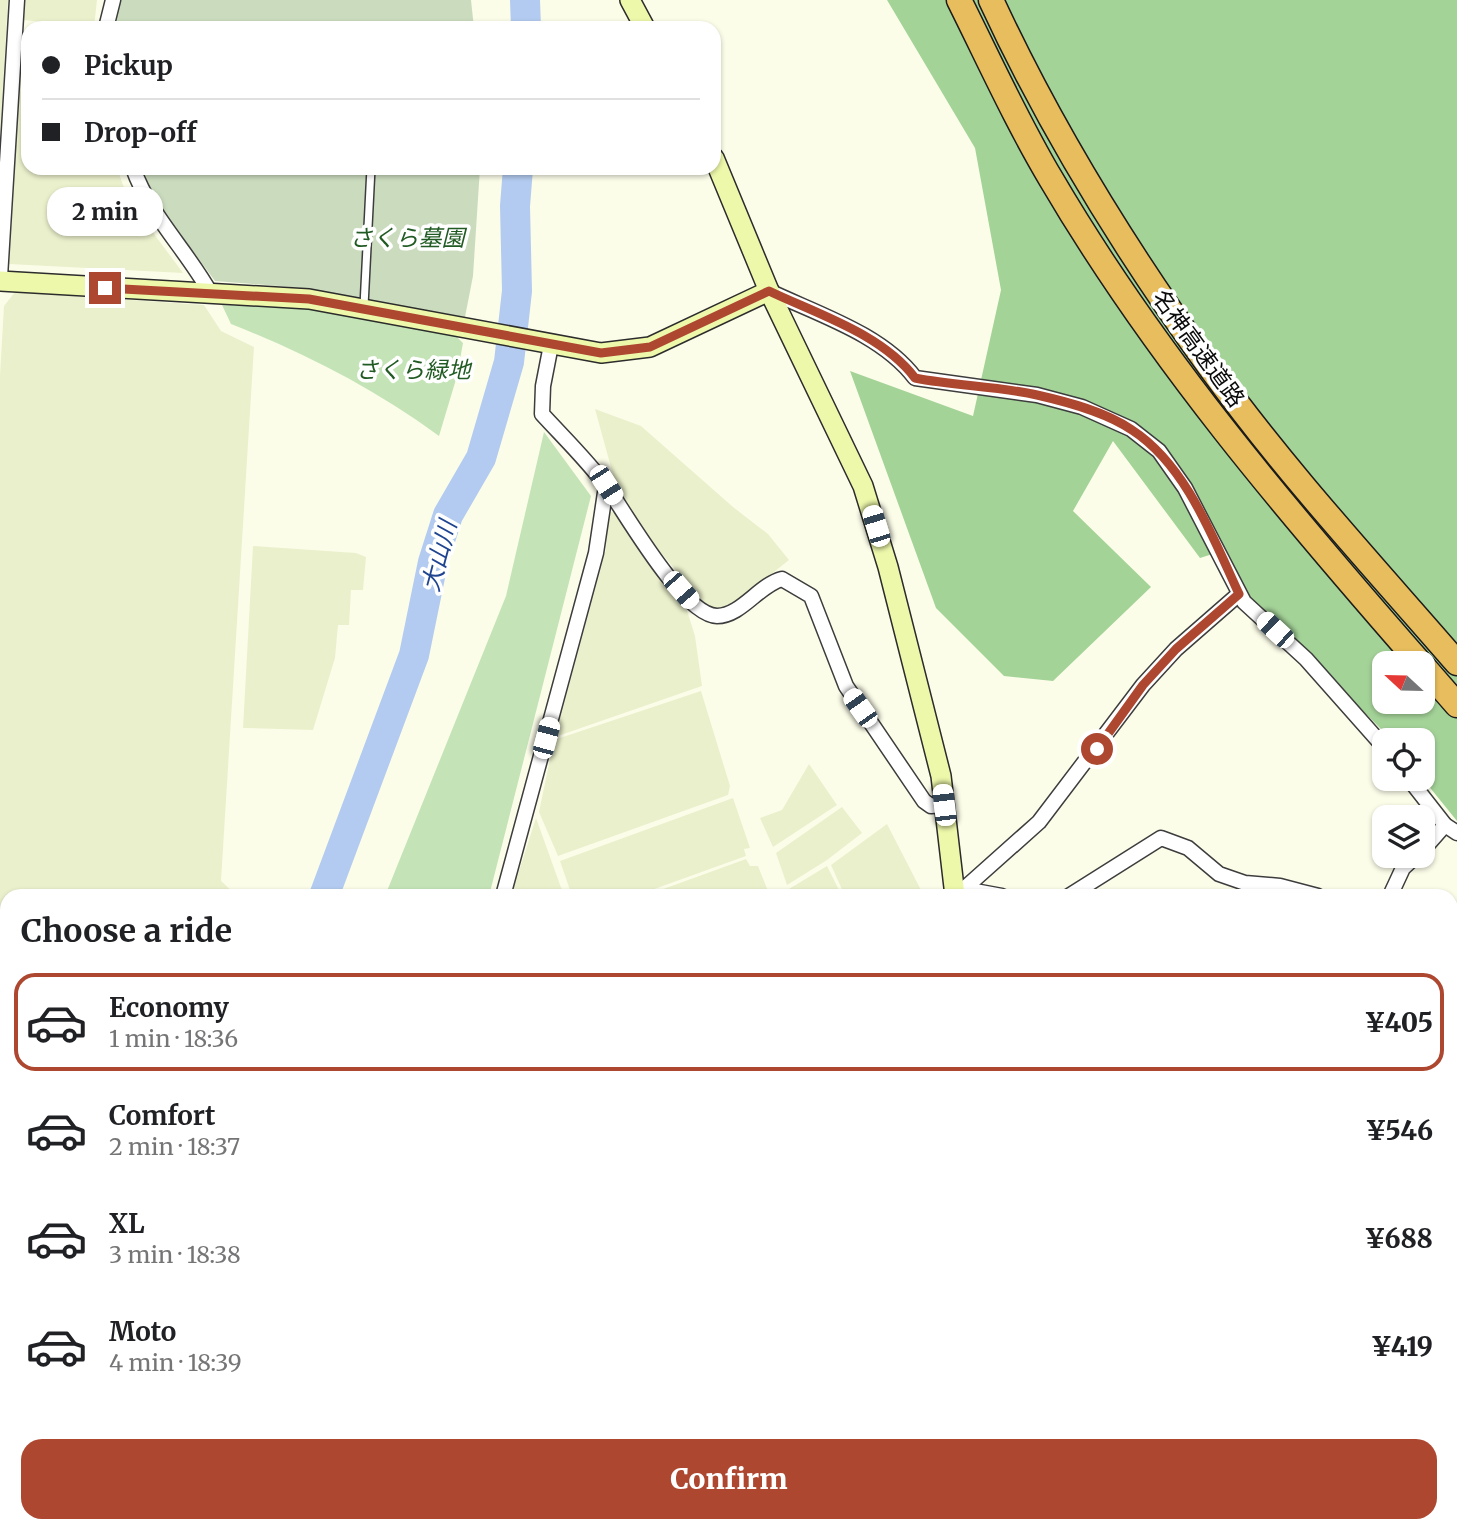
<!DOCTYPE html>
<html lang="en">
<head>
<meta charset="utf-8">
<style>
	:root { --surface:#fff; --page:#f6f6f6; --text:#202124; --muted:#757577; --line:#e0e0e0; --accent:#ad4730 }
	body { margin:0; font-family:Merriweather,"Noto Sans JP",serif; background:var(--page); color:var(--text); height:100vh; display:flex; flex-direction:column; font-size:26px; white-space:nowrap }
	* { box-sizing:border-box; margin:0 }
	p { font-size:23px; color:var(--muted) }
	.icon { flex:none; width:38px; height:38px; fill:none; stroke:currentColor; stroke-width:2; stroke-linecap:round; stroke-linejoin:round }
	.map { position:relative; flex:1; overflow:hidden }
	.panel { position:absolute; left:0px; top:889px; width:1458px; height:644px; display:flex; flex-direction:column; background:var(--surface); border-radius:21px 21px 0 0; box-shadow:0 2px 5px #0004 }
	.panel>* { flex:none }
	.top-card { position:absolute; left:21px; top:21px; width:700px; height:154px; border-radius:21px; box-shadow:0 2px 5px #0004; display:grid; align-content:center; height:154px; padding:0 21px; background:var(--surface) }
	.needle { width:46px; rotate:292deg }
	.controls { position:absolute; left:1372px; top:651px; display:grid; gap:14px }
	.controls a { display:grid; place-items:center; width:63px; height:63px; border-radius:14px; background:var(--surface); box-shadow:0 2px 5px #0004; font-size:35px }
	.end { position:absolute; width:32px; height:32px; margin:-16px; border:9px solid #ad4730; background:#fff; box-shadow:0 0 0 4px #fff }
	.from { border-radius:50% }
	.bubble { position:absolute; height:49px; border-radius:21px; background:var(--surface); box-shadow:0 2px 5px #0004; font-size:23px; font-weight:800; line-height:49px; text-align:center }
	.car { position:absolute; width:21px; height:42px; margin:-21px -10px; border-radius:9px; box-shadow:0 0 5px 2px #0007; background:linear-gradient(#fff 24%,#345 0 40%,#fff 0 76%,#345 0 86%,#fff 0) }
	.top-card b { display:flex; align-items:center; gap:24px; height:66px; font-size:26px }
	.top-card b+b { border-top:2px solid var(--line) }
	.top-card i { width:18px; height:18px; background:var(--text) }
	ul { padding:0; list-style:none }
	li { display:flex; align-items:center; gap:21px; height:98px; margin:0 14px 10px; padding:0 7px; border:4px solid transparent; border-radius:21px }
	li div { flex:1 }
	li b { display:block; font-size:26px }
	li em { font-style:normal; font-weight:800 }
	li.current { border-color:var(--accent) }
	li>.icon { width:63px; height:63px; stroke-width:1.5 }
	h2 { padding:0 21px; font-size:32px; line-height:84px }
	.action { display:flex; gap:14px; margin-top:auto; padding:14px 21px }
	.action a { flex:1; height:80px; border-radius:21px; background:var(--accent); color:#fff; font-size:28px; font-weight:800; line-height:80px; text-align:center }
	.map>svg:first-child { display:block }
	.farmland { fill:#ebf0cc }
	.green { fill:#c4e4b7 }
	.forest { fill:#a4d398; fill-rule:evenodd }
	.cemetery { fill:#cbdcbe }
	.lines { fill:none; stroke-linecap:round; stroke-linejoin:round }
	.stream { stroke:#406fc0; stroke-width:5 }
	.river { stroke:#b3cbf0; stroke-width:30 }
	.lane-casing { stroke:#3d3d3d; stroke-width:10 }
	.street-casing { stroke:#3d3d3d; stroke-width:17 }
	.secondary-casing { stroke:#2c2c2c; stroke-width:22 }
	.highway-casing { stroke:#1b1b1b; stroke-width:27 }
	.lane { stroke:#fff; stroke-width:7 }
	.street { stroke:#fff; stroke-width:14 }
	.secondary { stroke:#eef8aa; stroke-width:19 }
	.highway { stroke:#e7bd5d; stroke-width:24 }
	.route { stroke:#ad4730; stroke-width:9 }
	.labels { text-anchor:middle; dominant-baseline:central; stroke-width:7; stroke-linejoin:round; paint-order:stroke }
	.park-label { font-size:23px; font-style:italic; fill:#215b23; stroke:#fff }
	.street-label { font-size:23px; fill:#0a0a0a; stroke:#fff }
	.water-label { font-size:24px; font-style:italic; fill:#204590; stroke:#fff }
</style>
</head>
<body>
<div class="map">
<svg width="1457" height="1533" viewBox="0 0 1457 1533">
	<rect width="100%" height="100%" fill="#fcfde9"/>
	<g class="farmland">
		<polygon points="0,0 8,0 0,137"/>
		<polygon points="24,0 97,0 94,27 23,20"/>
		<polygon points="22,31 28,32 28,168 117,168 128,199 183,273 9,264"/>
		<polygon points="15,292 204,305 221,331 254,347 221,881 237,896 7,896 7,1015 0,1015 0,375 4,306"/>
		<polygon points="595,409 641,426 733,507 768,534 789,560 726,610 715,610 699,598 652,542 615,482"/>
		<polygon points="608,511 615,513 646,561 684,601 695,636 702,686 555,737 606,549"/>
		<polygon points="253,546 356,553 366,557 363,590 351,590 349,625 338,625 335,658 313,730 243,728"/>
		<polygon points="701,691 730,786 728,795 558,856 539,812 554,740"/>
		<polygon points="809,764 837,805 773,847 760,818 782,810"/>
		<polygon points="733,798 750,848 744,849 746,856 635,896 572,896 560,861"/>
		<polygon points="842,807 862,833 827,860 787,885 776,853"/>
		<polygon points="536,818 564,896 511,896"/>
		<polygon points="887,824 924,896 845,896 831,865"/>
		<polygon points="746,859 750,866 758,866 770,896 644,896"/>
		<polygon points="827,866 842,896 792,896 789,889"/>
		<polygon points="0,1032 7,1032 7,1508 0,1514"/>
		<polygon points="228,1526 308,1526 311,1533 224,1533"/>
		<polygon points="338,1526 542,1526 523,1533 320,1533"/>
		<polygon points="553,1526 575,1526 578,1533 533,1533"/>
		<polygon points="597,1526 688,1526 669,1533 599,1533"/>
		<polygon points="702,1526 788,1526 790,1533 683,1533"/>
		<polygon points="799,1526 986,1526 989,1532 802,1533"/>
	</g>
	<g class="green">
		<path d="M222,305L308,308L456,336L463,343L457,376L439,436C375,389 305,353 231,324Z"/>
		<polygon points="544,432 591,496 489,896 385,896 506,596"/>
		<polygon points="132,1526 202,1526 198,1533 129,1533"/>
	</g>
	<path class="forest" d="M887,0H1457V821L1423,779V740H1392L1247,595L1225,550L1200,558L1113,441L1073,511L1151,587L1053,681L1004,676L936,608L850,371L973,416L1001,290L975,148ZM1384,663H1423V702H1384Z"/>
	<g class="cemetery">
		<polygon points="120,0 471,0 474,28 115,28"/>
		<polygon points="141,168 480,168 473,276 465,317 303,288 215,281 150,193"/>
	</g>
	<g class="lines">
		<polyline class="stream" points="1408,1526 1415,1533"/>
		<g class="river">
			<polyline points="525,0 526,28"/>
			<polyline points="324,896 414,655 433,562 448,515 481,458 509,362 517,291 515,206 518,168"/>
			<polyline points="79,1533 81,1526"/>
		</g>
		<g class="lane-casing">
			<polyline id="lane" points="364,306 371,168"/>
		</g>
		<g class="street-casing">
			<g id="street">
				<polyline points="106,28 113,0"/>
				<path d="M133,168C150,216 186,249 211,294"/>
				<polyline points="0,277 17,0"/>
				<path d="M769,291C817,314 882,334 915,378L1037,395L1082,407L1131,429L1159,451L1185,488L1244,602L1306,659L1384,747"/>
				<path d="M551,345L543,386L542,414C564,438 588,461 607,487C626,514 683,615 717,616C741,616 759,585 782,579L811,596L846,686L924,801L931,806L944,805"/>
				<polyline points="1409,779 1445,825 1457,833"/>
				<polyline points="1423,850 1445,825"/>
				<polyline points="964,889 1002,896"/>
				<polyline points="503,896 596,553 606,486"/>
				<polyline points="956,896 1039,822 1143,685 1176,649 1239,594"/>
				<polyline points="1069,896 1161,838 1188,848 1219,874 1245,883 1280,886 1318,896"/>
				<polyline points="1390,896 1403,868 1416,856"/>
				<polyline points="1451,1175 1457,1184"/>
				<polyline points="1451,1384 1457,1384"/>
				<polyline points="1395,1526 1402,1533"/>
				<polyline points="216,1533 219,1526"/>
			</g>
		</g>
		<g class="secondary-casing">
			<g id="secondary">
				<polyline points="630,0 645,28"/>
				<polyline points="714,158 769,291 863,486 888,567 941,776 955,896"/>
				<polyline points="0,281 309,299 601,353 650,347 769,291"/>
				<polyline points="1021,1533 1035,1526"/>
			</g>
		</g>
		<g class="highway-casing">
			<g id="highway">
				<path d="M959,0C989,60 1017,122 1051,179C1154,355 1287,511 1420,663"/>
				<path d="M991,0C1051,130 1126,251 1210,367C1285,471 1373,566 1457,663"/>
				<polyline points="1423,666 1457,705"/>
			</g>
		</g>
		<use href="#lane" class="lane"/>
		<use href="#street" class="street"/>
		<use href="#secondary" class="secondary"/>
		<use href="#highway" class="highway"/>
	</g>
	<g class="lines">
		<path class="route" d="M105,288L309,299L601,353L650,347L769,291C817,314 882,334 915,378C955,386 997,386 1037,395C1068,402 1106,412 1132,430C1186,465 1213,538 1239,594L1176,649L1143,685L1097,749"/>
	</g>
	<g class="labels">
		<g class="park-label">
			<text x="407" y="237">さくら墓園</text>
			<text x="413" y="369">さくら緑地</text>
		</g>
		<g class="street-label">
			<text transform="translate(1199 348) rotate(54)">名神高速道路</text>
		</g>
		<g class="water-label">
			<text transform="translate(439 556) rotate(-75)">大山川</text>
		</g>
	</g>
</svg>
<div class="controls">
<a><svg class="needle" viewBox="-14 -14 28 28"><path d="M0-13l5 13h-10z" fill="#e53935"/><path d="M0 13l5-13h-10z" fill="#757577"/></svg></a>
<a><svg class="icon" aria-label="locate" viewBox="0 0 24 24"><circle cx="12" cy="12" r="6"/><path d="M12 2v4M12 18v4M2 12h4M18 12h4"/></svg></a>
<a><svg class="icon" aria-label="layers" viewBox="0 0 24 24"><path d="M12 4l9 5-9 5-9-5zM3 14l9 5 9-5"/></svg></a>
</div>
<i class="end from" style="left:1097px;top:749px"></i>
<i class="end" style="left:105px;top:288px"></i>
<div class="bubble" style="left:47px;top:187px;width:116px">2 min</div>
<i class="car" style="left:606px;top:485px;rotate:147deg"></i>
<i class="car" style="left:876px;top:526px;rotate:343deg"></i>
<i class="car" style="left:681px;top:590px;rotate:139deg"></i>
<i class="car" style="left:1275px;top:630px;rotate:313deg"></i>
<i class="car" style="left:860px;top:708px;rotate:325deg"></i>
<i class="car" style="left:546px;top:738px;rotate:15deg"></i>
<i class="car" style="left:944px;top:805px;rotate:353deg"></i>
<div class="top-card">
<b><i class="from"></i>Pickup</b>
<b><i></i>Drop-off</b>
</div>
<section class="panel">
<h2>Choose a ride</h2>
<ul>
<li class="current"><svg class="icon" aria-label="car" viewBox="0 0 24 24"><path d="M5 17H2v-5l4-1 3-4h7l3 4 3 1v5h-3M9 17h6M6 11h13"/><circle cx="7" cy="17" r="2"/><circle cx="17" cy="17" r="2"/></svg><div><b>Economy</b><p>1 min · 18:36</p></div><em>¥405</em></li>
<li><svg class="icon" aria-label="car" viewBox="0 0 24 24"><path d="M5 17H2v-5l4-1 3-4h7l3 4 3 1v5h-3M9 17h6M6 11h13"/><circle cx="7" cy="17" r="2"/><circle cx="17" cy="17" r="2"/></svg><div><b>Comfort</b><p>2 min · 18:37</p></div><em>¥546</em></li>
<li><svg class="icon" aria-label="car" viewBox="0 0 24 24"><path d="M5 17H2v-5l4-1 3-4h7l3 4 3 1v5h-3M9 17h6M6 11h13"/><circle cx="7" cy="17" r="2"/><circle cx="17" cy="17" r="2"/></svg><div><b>XL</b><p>3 min · 18:38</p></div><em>¥688</em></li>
<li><svg class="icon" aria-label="car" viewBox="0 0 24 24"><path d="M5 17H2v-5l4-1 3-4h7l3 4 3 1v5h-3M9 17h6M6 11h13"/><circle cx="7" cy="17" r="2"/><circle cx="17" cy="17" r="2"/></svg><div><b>Moto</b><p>4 min · 18:39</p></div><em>¥419</em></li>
</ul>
<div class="action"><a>Confirm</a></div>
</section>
</div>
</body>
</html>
